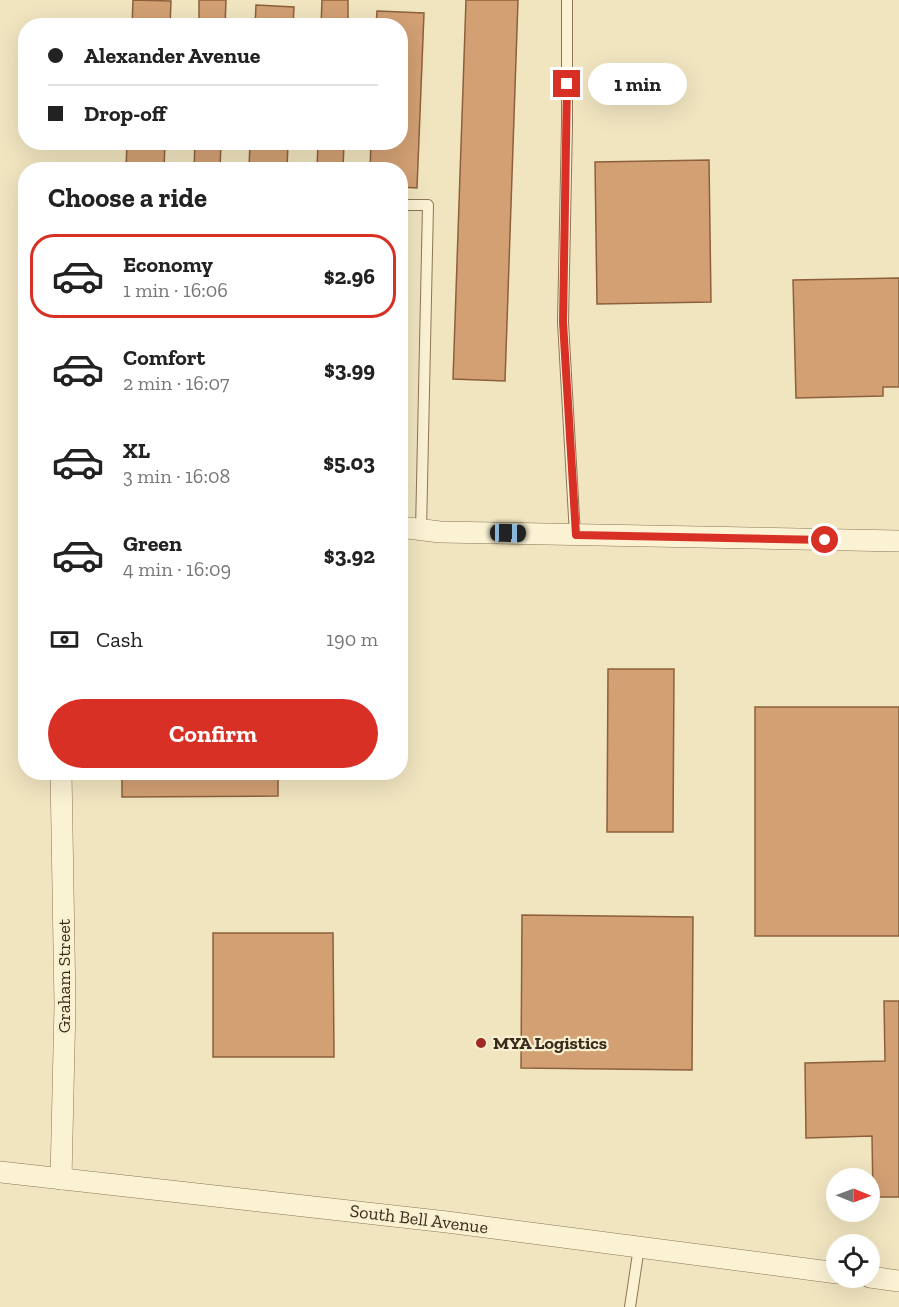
<!DOCTYPE html>
<html lang="en">
<head>
<meta charset="utf-8">
<style>
	:root { --surface:#fff; --page:#f6f6f6; --text:#222; --muted:#767676; --line:#e0e0e0; --accent:#d93025 }
	body { margin:0; font-family:"Zilla Slab",serif; background:var(--page); color:var(--text); height:100vh; display:flex; flex-direction:column; font-size:22px; white-space:nowrap }
	* { box-sizing:border-box; margin:0 }
	p { font-size:20px; color:var(--muted) }
	.icon { flex:none; width:33px; height:33px; fill:none; stroke:currentColor; stroke-width:2; stroke-linecap:round; stroke-linejoin:round }
	.map { position:relative; flex:1; overflow:hidden }
	.panel { position:absolute; left:18px; top:162px; width:390px; height:618px; display:flex; flex-direction:column; background:var(--surface); border-radius:24px; box-shadow:0 6px 24px #0002 }
	.panel>* { flex:none }
	.banner { position:absolute; left:18px; top:18px; width:390px; height:132px; border-radius:24px; box-shadow:0 6px 24px #0002; display:grid; align-content:center; height:132px; padding:0 30px; background:var(--surface) }
	.needle { width:39px; rotate:91deg }
	.controls { position:absolute; left:826px; top:1168px; display:grid; gap:12px }
	.controls a { display:grid; place-items:center; width:54px; height:54px; border-radius:50%; background:var(--surface); box-shadow:0 6px 24px #0002; font-size:30px }
	.end { position:absolute; width:27px; height:27px; margin:-14px; border:8px solid #d93025; background:#fff; box-shadow:0 0 0 3px #fff }
	.from { border-radius:50% }
	.bubble { position:absolute; height:42px; border-radius:21px; background:var(--surface); box-shadow:0 6px 24px #0002; font-size:20px; font-weight:700; line-height:42px; text-align:center }
	.car { position:absolute; width:18px; height:36px; margin:-18px -9px; border-radius:8px; box-shadow:0 0 4px 2px #0007; background:linear-gradient(#222 24%,#8ab4d8 0 40%,#222 0 76%,#8ab4d8 0 86%,#222 0) }
	.banner b { display:flex; align-items:center; gap:21px; height:57px; font-size:22px }
	.banner b+b { border-top:2px solid var(--line) }
	.banner i { width:15px; height:15px; background:var(--text) }
	ul { padding:0; list-style:none }
	li { display:flex; align-items:center; gap:18px; height:84px; margin:0 12px 9px; padding:0 18px; border:3px solid transparent; border-radius:24px }
	li div { flex:1 }
	li b { display:block; font-size:22px }
	li em { font-style:normal; font-weight:700 }
	li.on { border-color:var(--accent) }
	li>.icon { width:54px; height:54px; stroke-width:1.5 }
	h2 { padding:0 30px; font-size:27px; line-height:72px }
	.pay { display:flex; align-items:center; gap:15px; height:66px; padding:0 30px; font-size:22px }
	.pay p { margin-inline-start:auto }
	.primary-button { display:flex; gap:12px; margin-top:auto; padding:12px 30px }
	.primary-button a { flex:1; height:69px; border-radius:36px; background:var(--accent); color:#fff; font-size:24px; font-weight:700; line-height:69px; text-align:center }
	.map>svg:first-child { display:block }
	.building { fill:#d2a073; stroke:#8c603b; stroke-width:1.5 }
	.lines { fill:none; stroke-linecap:round; stroke-linejoin:round }
	.lane-casing { stroke:#8b7657; stroke-width:12 }
	.street-casing { stroke:#8b7657; stroke-width:22 }
	.lane { stroke:#fbf2d4; stroke-width:10 }
	.street { stroke:#fbf2d4; stroke-width:21 }
	.route { stroke:#d93025; stroke-width:8 }
	.poi-dot { fill:#9e2a23; stroke:#f8efd0; stroke-width:2 }
	.labels { text-anchor:middle; dominant-baseline:central; stroke-width:4.5; stroke-linejoin:round; paint-order:stroke }
	.street-label { font-size:18px; fill:#3a2c1c; stroke:#f8efd0 }
	.poi-label { font-size:18px; font-weight:bold; fill:#3a2c1c; stroke:#f8efd0; text-anchor:start }
</style>
</head>
<body>
<div class="map">
<svg width="899" height="1307" viewBox="0 0 899 1307">
	<rect width="100%" height="100%" fill="#f1e5c0"/>
	<g class="building">
		<polygon points="133,0 171,1 170,26 132,26"/>
		<polygon points="199,0 226,0 225,26 199,26"/>
		<polygon points="322,0 348,0 348,26 321,26"/>
		<polygon points="466,0 518,0 505,381 453,379"/>
		<polygon points="256,5 294,7 293,26 255,26"/>
		<polygon points="377,11 424,13 417,188 400,187 400,170 370,170 371,142 400,142 400,26 376,26"/>
		<polygon points="127,142 165,142 164,170 126,170"/>
		<polygon points="195,142 221,142 220,170 194,170"/>
		<polygon points="250,142 288,142 287,170 249,170"/>
		<polygon points="318,142 344,142 343,170 317,170"/>
		<polygon points="709,160 711,302 597,304 595,162"/>
		<polygon points="899,278 899,387 883,387 883,396 796,398 793,280"/>
		<polygon points="608,669 674,669 673,832 607,832"/>
		<rect x="755" y="707" width="144" height="229"/>
		<polygon points="122,772 278,772 278,796 122,797"/>
		<polygon points="522,915 693,917 692,1070 521,1068"/>
		<polygon points="213,933 333,933 334,1057 213,1057"/>
		<polygon points="884,1001 899,1001 899,1197 873,1197 872,1136 806,1138 805,1063 885,1061"/>
	</g>
	<g class="lines">
		<g class="lane-casing">
			<g id="lane">
				<polyline points="567,0 567,124 563,322 575,535"/>
				<polyline points="400,205 428,205 421,530"/>
				<polyline points="630,1307 639,1247"/>
			</g>
		</g>
		<g class="street-casing">
			<g id="street">
				<polyline points="400,527 440,532 899,541"/>
				<polyline points="61,772 65,1005 61,1179"/>
				<polyline points="0,1172 447,1222 837,1273"/>
				<polyline points="870,1277 899,1281"/>
			</g>
		</g>
		<use href="#lane" class="lane"/>
		<use href="#street" class="street"/>
	</g>
	<g class="lines">
		<polyline class="route" points="567,84 563,322 576,535 825,540"/>
	</g>
	<circle class="poi-dot" cx="481" cy="1043" r="6"/>
	<g class="labels">
		<g class="street-label">
			<text transform="translate(64 976) rotate(-90)">Graham Street</text>
			<text transform="translate(419 1219) rotate(7)">South Bell Avenue</text>
		</g>
		<g class="poi-label">
			<text x="493" y="1043">MYA Logistics</text>
		</g>
	</g>
</svg>
<div class="controls">
<a><svg class="needle" viewBox="-14 -14 28 28"><path d="M0-13l5 13h-10z" fill="#e53935"/><path d="M0 13l5-13h-10z" fill="#767676"/></svg></a>
<a><svg class="icon" aria-label="locate" viewBox="0 0 24 24"><circle cx="12" cy="12" r="6"/><path d="M12 2v4M12 18v4M2 12h4M18 12h4"/></svg></a>
</div>
<i class="end from" style="left:825px;top:540px"></i>
<i class="end" style="left:567px;top:84px"></i>
<div class="bubble" style="left:588px;top:63px;width:99px">1 min</div>
<i class="car" style="left:508px;top:533px;rotate:91deg"></i>
<div class="banner">
<b><i class="from"></i>Alexander Avenue</b>
<b><i></i>Drop-off</b>
</div>
<section class="panel">
<h2>Choose a ride</h2>
<ul>
<li class="on"><svg class="icon" aria-label="car" viewBox="0 0 24 24"><path d="M5 17H2v-5l4-1 3-4h7l3 4 3 1v5h-3M9 17h6M6 11h13"/><circle cx="7" cy="17" r="2"/><circle cx="17" cy="17" r="2"/></svg><div><b>Economy</b><p>1 min · 16:06</p></div><em>$2.96</em></li>
<li><svg class="icon" aria-label="car" viewBox="0 0 24 24"><path d="M5 17H2v-5l4-1 3-4h7l3 4 3 1v5h-3M9 17h6M6 11h13"/><circle cx="7" cy="17" r="2"/><circle cx="17" cy="17" r="2"/></svg><div><b>Comfort</b><p>2 min · 16:07</p></div><em>$3.99</em></li>
<li><svg class="icon" aria-label="car" viewBox="0 0 24 24"><path d="M5 17H2v-5l4-1 3-4h7l3 4 3 1v5h-3M9 17h6M6 11h13"/><circle cx="7" cy="17" r="2"/><circle cx="17" cy="17" r="2"/></svg><div><b>XL</b><p>3 min · 16:08</p></div><em>$5.03</em></li>
<li><svg class="icon" aria-label="car" viewBox="0 0 24 24"><path d="M5 17H2v-5l4-1 3-4h7l3 4 3 1v5h-3M9 17h6M6 11h13"/><circle cx="7" cy="17" r="2"/><circle cx="17" cy="17" r="2"/></svg><div><b>Green</b><p>4 min · 16:09</p></div><em>$3.92</em></li>
</ul>
<div class="pay"><svg class="icon" aria-label="cash" viewBox="0 0 24 24"><path d="M3 7h18v10H3z"/><circle cx="12" cy="12" r="2"/></svg>Cash<p>190 m</p></div>
<div class="primary-button"><a>Confirm</a></div>
</section>
</div>
</body>
</html>
